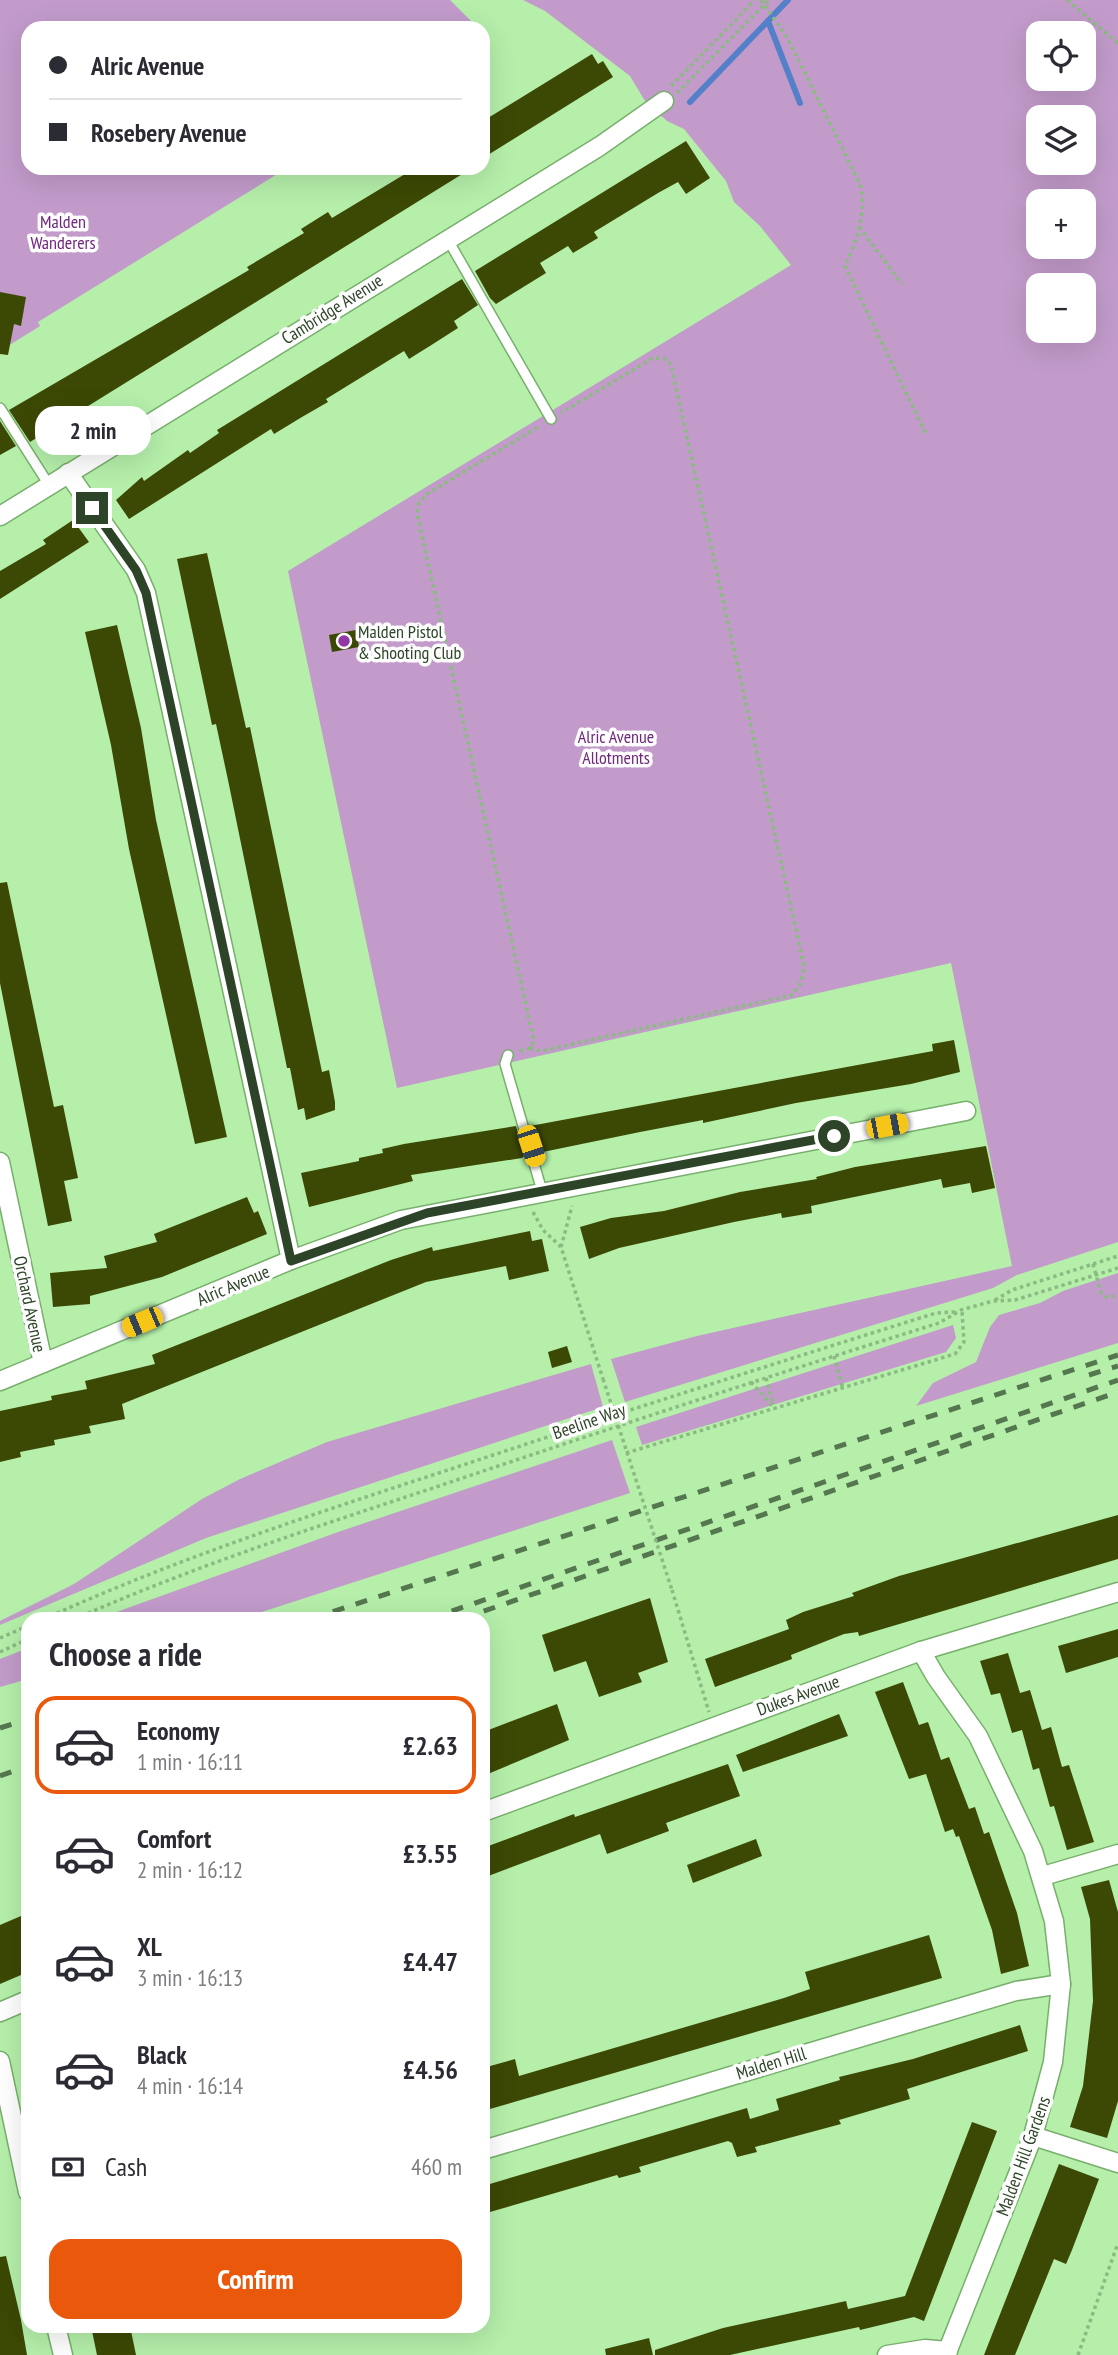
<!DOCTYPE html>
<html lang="en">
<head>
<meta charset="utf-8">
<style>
	:root { --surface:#fff; --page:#f2f2f3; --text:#2b2b33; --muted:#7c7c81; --line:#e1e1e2; --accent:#ea580c }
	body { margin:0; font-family:"PT Sans Narrow",sans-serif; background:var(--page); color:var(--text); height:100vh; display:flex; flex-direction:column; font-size:26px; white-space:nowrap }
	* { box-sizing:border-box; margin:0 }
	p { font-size:23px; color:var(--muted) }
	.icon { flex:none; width:38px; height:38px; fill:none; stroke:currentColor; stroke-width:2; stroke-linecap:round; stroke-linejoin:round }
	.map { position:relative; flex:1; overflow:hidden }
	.panel { position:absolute; left:21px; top:1612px; width:469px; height:721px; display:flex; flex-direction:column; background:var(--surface); border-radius:21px; box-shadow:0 7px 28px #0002 }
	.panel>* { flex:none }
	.hud { position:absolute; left:21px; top:21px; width:469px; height:154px; border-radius:21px; box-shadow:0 7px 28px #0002; display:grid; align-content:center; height:154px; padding:0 28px; background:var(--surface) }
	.controls { position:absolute; left:1026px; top:21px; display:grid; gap:14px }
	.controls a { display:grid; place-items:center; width:70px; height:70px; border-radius:14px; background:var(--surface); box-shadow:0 7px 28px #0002; font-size:35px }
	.end { position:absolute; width:32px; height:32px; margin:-16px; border:9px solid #2d4428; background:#fff; box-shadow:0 0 0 4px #fff }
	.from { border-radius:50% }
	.bubble { position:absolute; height:49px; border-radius:21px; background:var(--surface); box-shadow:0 7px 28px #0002; font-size:23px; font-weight:600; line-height:49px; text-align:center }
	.car { position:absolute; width:21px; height:42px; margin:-21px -10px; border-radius:9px; box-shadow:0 0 5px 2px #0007; background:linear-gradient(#f5c518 24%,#345 0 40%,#f5c518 0 76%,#345 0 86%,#f5c518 0) }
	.hud b { display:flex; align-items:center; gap:24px; height:66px; font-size:26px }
	.hud b+b { border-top:2px solid var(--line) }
	.hud i { width:18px; height:18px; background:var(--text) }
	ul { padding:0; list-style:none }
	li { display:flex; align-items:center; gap:21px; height:98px; margin:0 14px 10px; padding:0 14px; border:4px solid transparent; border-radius:21px }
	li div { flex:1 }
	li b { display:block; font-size:26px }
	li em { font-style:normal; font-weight:600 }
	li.on { border-color:var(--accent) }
	li>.icon { width:63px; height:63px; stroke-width:1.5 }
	h2 { padding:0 28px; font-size:32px; line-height:84px }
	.pay { display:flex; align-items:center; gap:18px; height:77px; padding:0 28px; font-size:26px }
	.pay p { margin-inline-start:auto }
	.primary-button { display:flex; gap:14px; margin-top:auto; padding:14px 28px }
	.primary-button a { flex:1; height:80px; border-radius:21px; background:var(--accent); color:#fff; font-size:28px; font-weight:600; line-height:80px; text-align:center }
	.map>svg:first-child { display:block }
	.green { fill:#c29bca; fill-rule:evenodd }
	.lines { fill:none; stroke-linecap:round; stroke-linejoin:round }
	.stream { stroke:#547fc9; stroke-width:6 }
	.building { fill:#3c4904 }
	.lane-casing { stroke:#78af6d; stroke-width:12 }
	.street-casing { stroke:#78af6d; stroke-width:21 }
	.path { stroke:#8bba82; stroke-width:3.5; stroke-dasharray:3.5 3.5; stroke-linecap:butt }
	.lane { stroke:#fff; stroke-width:9 }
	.street { stroke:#fff; stroke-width:18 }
	.rail { stroke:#55774f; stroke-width:5; stroke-dasharray:12 12; stroke-linecap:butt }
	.path-bridge { stroke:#8bba82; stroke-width:3.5; stroke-dasharray:3.5 3.5; stroke-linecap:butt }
	.route { stroke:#2d4428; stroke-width:9 }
	.poi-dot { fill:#9238a4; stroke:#fdfdfd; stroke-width:2.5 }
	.labels { text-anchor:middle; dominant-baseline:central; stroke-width:7; stroke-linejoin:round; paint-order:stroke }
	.park-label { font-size:18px; fill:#70277f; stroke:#fdfdfd }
	.street-label { font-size:18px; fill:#2d4428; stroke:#fdfdfd }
	.poi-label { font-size:18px; fill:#2d4428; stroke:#fdfdfd; text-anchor:start }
</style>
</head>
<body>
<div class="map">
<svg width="1118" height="2355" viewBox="0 0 1118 2355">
	<rect width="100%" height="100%" fill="#b5efaa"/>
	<g class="green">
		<polygon points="0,0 450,0 478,28 28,28 28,168 287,168 38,322 40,326 0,351"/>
		<path d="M523,0H1118V1242L1017,1275L993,1288L625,1402L611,1359L697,1336L1012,1266L951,963L397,1088L288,571L791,265L760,226L734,202L726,181L684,129L667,121L645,101L630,76L545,11ZM1038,33H1083V79H1038ZM1038,117H1083V163H1038ZM1038,201H1083V247H1038ZM1038,285H1083V331H1038Z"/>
		<polygon points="1118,1273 1118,1343 916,1406 933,1383 976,1362 990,1327 999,1315 1040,1303 1063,1291"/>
		<polygon points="953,1325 956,1338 946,1352 642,1445 636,1427"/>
		<polygon points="591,1364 603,1407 206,1538 0,1625 0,1621 74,1584 202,1499 240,1479 327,1442"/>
		<polygon points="612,1440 630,1493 240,1619 97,1619 341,1531"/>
		<polygon points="28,1648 28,1679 0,1687 0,1659"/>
	</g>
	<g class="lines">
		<g class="stream">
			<polyline points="768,21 800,103"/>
			<polyline points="690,102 788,0"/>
		</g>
	</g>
	<g class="building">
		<polygon points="592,54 598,64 603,61 613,77 483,158 483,121"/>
		<polygon points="686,141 710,178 686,194 678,182 658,193 594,232 598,238 573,253 568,246 540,263 546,273 496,304 490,298 475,271"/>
		<polygon points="415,168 472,168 30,442 9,410 249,270 247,267 304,233 301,229 328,212 332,218"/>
		<polygon points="462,279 478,305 454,321 458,328 433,344 409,359 404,351 326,399 328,402 302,417 274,434 271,429 129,519 116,500 142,477 144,481 188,450 190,453 219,433 217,430"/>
		<polygon points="0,292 26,297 21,326 14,324 8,355 0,354"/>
		<polygon points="0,421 16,446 0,455"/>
		<polygon points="73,520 89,542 0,599 0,571 46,544 43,540"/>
		<polygon points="207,553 246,728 250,727 322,1072 329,1070 335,1102 335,1110 306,1120 304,1108 298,1110 290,1068 287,1068 228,780 216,724 212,725 177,559"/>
		<polygon points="117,625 141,728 156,820 227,1137 195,1144 129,849 111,745 85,632"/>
		<polygon points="356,630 359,647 332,652 329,635"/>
		<polygon points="7,882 54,1107 63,1105 78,1178 64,1181 72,1221 48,1226 0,983 0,883"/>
		<polygon points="954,1040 960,1072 911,1084 796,1103 703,1123 703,1120 640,1132 538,1153 530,1126 933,1051 932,1044"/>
		<polygon points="516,1126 524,1156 522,1158 411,1175 413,1181 309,1207 301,1173 359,1161 359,1158 383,1153 382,1149 404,1144"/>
		<polygon points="986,1146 995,1188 972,1193 970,1183 943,1188 941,1179 811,1206 812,1213 782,1218 781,1213 734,1222 619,1248 589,1259 580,1227 611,1218 664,1211 740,1192 817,1179 816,1177 855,1167"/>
		<polygon points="247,1197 254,1213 258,1211 267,1234 162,1277 90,1296 90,1304 53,1307 50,1273 107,1268 104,1256 157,1242 154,1234"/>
		<polygon points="530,1231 532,1241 542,1239 549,1271 509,1280 506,1266 426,1282 122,1404 125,1419 89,1426 91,1433 54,1440 55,1445 20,1452 21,1457 0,1462 0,1411 52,1400 51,1396 87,1389 85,1381 155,1364 152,1355 391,1260 432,1247 433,1251"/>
		<polygon points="567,1346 572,1362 552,1368 548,1352"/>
		<polygon points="1118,1515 1118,1559 859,1636 858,1632 844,1634 791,1655 792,1659 715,1687 705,1659 789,1629 786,1620 803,1612 854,1596 852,1593 899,1576"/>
		<polygon points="650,1598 668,1662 638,1673 642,1682 599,1697 586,1661 554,1672 542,1635"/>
		<polygon points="1118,1629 1118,1657 1066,1673 1058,1646"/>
		<polygon points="1008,1653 1020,1693 1030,1690 1042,1730 1051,1727 1062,1767 1069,1765 1094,1842 1067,1850 1054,1806 1050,1807 1039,1768 1033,1770 1022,1730 1012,1733 1000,1693 991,1695 980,1661"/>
		<polygon points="903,1682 919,1725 928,1722 941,1760 949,1757 969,1809 975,1807 984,1834 989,1832 1017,1913 1029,1966 1001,1974 992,1930 959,1836 956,1837 953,1829 945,1832 926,1774 909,1779 875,1692"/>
		<polygon points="557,1704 569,1740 483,1776 483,1732"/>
		<polygon points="839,1714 848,1736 743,1772 736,1755"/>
		<polygon points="728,1764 740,1796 666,1823 669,1831 607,1854 600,1834 483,1878 483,1848 574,1814 575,1817"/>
		<polygon points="756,1839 762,1856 693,1883 687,1865"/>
		<polygon points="1109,1880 1118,1912 1118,2101 1107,2138 1070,2127 1083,2086 1093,2001 1090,1919 1081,1887"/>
		<polygon points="28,1913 28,1972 0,1984 0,1925"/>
		<polygon points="929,1935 942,1978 483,2111 483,2068 515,2059 519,2076 784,1998 810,1989 805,1972"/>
		<polygon points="1020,2025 1028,2051 907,2089 910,2099 839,2120 841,2124 755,2147 757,2152 737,2157 732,2143 728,2141 639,2167 641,2172 619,2178 617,2175 483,2214 483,2186 747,2108 750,2119 779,2110 776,2099 840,2080 839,2077 913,2059"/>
		<polygon points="972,2122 997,2131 924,2321 914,2317 860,2330 859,2327 730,2355 655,2355 655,2350 723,2328 846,2301 848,2309 905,2296"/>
		<polygon points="1059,2164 1099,2179 1072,2250 1066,2264 1054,2259 1015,2355 984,2355"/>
		<polygon points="6,2256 21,2320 27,2355 0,2355 0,2257"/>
		<polygon points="91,2326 130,2326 136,2355 97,2355"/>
		<polygon points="649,2338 653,2355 606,2355 605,2349"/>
	</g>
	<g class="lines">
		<g class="lane-casing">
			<g id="lane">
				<polyline points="448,240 551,419"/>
				<polyline points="0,408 49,485"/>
				<polyline points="508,1055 505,1064 542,1191"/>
			</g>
		</g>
		<g class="street-casing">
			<g id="street">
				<polyline points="68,473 136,570 146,593 291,1260"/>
				<polyline points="0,516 600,146 664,101"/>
				<polyline points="0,1162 43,1363"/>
				<polyline points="0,1381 291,1260 401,1220 966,1111"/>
				<polyline points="921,1651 936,1677 978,1736 1033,1851 1054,1921 1061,1984 1053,2062 1033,2136 946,2355"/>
				<polyline points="483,1812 921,1651 1118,1592"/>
				<polyline points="1043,1876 1118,1854"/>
				<polyline points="0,2012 28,2000"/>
				<polyline points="0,2061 28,2192"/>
				<polyline points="1033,2136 1118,2163"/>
				<polyline points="483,2150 1016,1991 1061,1984"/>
				<polyline points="56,2326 63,2355"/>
				<polyline points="887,2355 925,2349 948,2351"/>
			</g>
		</g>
		<g class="path">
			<path d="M761,0L787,37L860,184C867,210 857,242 845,266L926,434"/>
			<polyline points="1067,0 1118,43"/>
			<polyline points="671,86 755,0"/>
			<polyline points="677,93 769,0"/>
			<polyline points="859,227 902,284"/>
			<polyline points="530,1048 541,1051 792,995 801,983 804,966 671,365 667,359 653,358 561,413"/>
			<polyline points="520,1051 530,1048 534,1041 417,513 419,503 427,494 540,426"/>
			<polyline points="533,1212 543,1230 561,1247 603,1379"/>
			<polyline points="561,1247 572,1206"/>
			<polyline points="1093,1264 1101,1293 1106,1297 1118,1296"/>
			<polyline points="995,1300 1012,1290 1118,1256"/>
			<polyline points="834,1356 843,1389"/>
			<polyline points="766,1378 773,1404"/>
			<polyline points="751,1382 775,1409"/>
			<polyline points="626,1453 955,1354 964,1342 962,1311"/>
			<polyline points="672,1590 709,1712"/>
			<path d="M44,1619C178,1558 317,1513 457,1467C616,1414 776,1363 936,1313L955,1312"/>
			<path d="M75,1619C194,1566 319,1526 442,1485C607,1429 773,1375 939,1323L961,1310L993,1301L1015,1300L1118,1268"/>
			<polyline points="0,1638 28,1626"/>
			<polyline points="0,1652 28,1639"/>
			<polyline points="1078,2355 1118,2243"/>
		</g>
		<use href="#lane" class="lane"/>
		<use href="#street" class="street"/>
		<g class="rail">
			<polyline points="1089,1375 1118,1366"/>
			<polyline points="310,1619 1118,1355"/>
			<polyline points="429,1619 1118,1380"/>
			<polyline points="461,1619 1118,1392"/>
			<polyline points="0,1728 28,1719"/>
			<polyline points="0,1776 28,1766"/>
		</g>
		<polyline class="path-bridge" points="603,1379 672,1590"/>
	</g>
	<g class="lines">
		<polyline class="route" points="92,508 136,570 146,593 291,1261 427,1213 834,1136"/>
	</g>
	<circle class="poi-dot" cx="344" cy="641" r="7"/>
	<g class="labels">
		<g class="park-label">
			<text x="63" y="221">Malden<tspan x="63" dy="21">Wanderers</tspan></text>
			<text x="616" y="736">Alric Avenue<tspan x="616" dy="21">Allotments</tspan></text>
		</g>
		<g class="street-label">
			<text transform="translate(332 309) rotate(-32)">Cambridge Avenue</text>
			<text transform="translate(233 1285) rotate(-23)">Alric Avenue</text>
			<text transform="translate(30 1304) rotate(78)">Orchard Avenue</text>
			<text transform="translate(589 1421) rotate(-19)">Beeline Way</text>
			<text transform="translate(798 1695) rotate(-20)">Dukes Avenue</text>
			<text transform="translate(771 2063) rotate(-17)">Malden Hill</text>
			<text transform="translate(1023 2156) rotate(-70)">Malden Hill Gardens</text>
		</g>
		<g class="poi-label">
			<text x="358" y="631">Malden Pistol<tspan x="358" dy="21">&amp; Shooting Club</tspan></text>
		</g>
	</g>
</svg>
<div class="controls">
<a><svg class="icon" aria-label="locate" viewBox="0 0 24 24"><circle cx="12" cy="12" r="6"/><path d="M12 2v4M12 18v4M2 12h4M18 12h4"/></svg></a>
<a><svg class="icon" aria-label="layers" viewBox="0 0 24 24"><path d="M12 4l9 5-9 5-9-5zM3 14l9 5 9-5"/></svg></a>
<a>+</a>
<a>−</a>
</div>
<i class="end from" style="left:834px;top:1136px"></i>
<i class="end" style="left:92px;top:508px"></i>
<div class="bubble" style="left:35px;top:406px;width:116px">2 min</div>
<i class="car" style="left:887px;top:1126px;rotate:79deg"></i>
<i class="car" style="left:531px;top:1146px;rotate:162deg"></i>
<i class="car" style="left:142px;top:1322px;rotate:247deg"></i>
<div class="hud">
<b><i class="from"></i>Alric Avenue</b>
<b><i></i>Rosebery Avenue</b>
</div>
<section class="panel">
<h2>Choose a ride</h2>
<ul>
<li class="on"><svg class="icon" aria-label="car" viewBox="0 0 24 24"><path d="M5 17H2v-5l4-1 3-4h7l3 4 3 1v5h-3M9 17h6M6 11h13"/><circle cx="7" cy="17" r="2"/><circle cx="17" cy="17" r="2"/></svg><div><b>Economy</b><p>1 min · 16:11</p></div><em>£2.63</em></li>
<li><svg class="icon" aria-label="car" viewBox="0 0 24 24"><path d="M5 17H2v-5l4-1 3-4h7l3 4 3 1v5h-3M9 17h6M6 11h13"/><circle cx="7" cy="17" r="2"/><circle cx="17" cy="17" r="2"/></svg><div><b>Comfort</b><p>2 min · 16:12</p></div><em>£3.55</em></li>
<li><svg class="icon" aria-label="car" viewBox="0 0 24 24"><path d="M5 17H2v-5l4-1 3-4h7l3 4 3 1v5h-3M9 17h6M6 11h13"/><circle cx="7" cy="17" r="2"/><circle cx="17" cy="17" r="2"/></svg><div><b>XL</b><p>3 min · 16:13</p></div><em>£4.47</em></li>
<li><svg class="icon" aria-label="car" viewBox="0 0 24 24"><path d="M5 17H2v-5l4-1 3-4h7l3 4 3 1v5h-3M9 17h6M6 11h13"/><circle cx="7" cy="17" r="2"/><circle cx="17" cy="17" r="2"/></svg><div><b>Black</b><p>4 min · 16:14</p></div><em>£4.56</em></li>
</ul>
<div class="pay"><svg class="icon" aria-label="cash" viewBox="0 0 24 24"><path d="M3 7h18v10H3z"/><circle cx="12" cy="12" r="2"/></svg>Cash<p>460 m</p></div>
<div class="primary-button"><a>Confirm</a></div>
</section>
</div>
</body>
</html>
